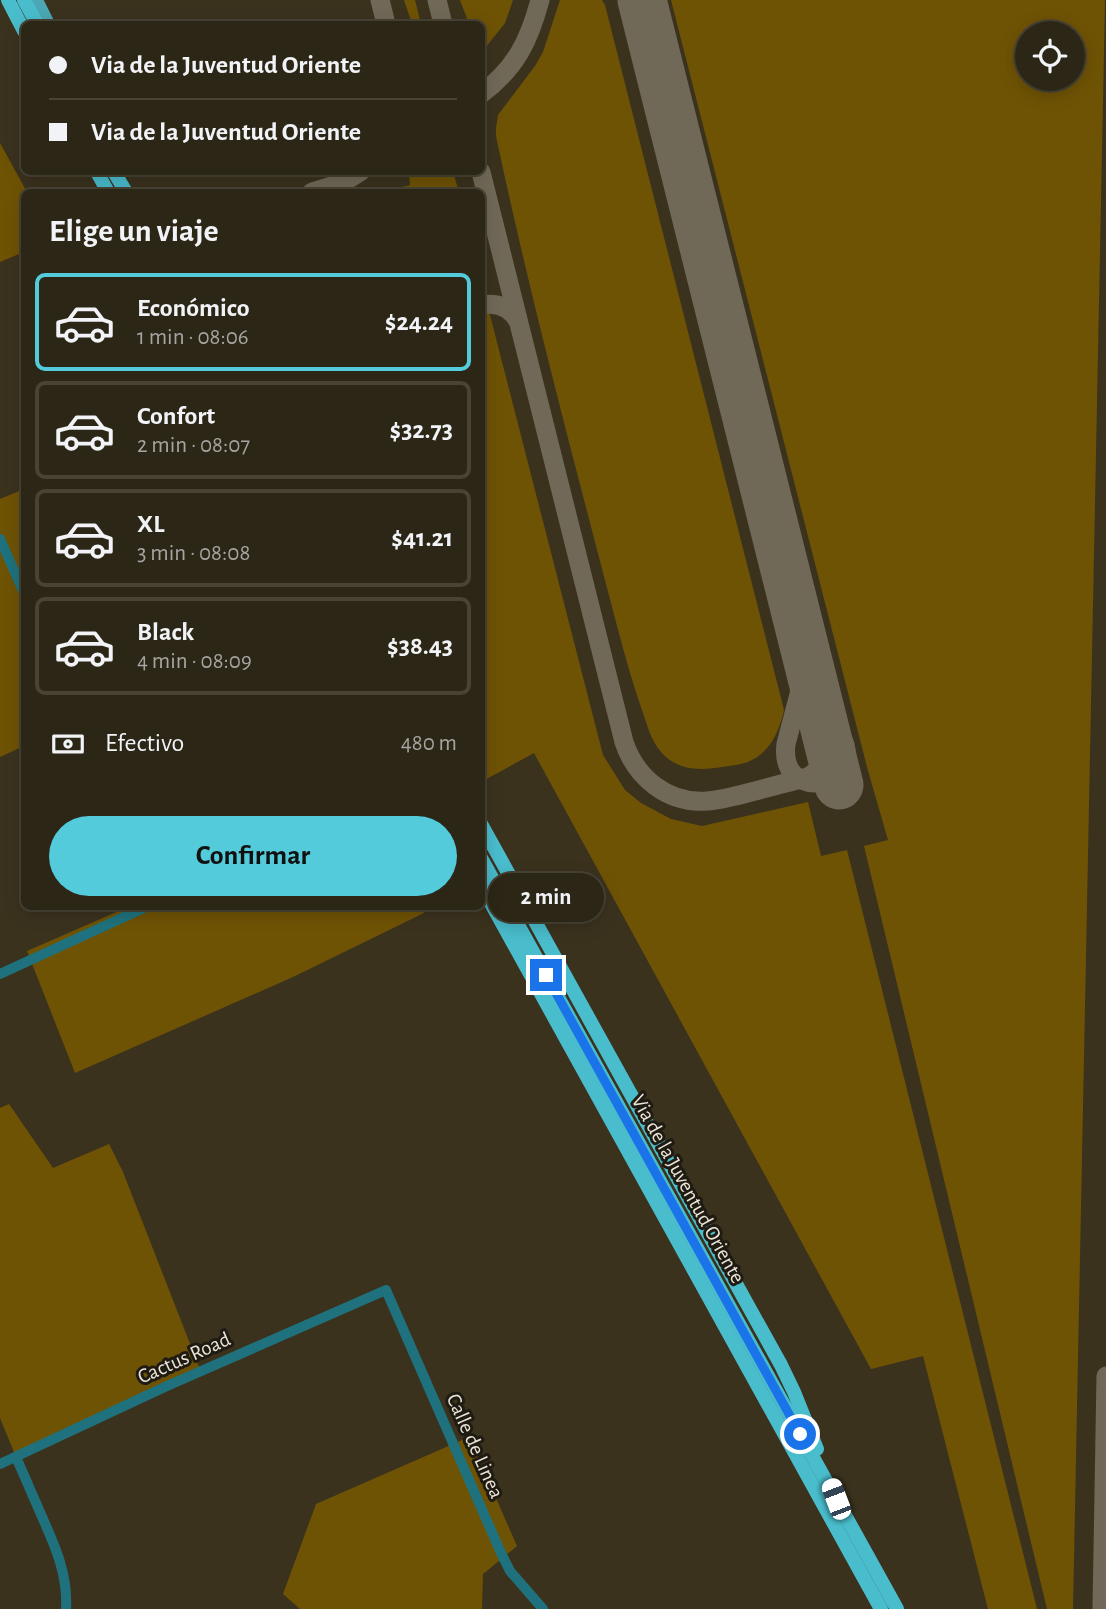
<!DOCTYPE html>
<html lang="es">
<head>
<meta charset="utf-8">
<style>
	:root { --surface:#2c2616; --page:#383223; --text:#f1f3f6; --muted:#a6a5a1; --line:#484335; --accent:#53cbdb }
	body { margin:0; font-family:"Alegreya Sans",sans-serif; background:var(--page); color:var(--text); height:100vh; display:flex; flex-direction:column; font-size:26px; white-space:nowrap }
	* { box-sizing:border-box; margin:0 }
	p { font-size:23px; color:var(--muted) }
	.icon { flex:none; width:38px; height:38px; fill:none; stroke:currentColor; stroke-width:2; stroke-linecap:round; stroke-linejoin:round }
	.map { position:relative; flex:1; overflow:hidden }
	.panel { position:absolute; left:21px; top:189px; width:464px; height:721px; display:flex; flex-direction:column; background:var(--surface); border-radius:10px; box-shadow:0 4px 18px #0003,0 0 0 2px var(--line) }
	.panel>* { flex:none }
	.banner { position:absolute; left:21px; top:21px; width:464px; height:154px; border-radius:10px; box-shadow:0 4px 18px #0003,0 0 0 2px var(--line); display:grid; align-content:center; height:154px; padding:0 28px; background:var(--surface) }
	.tools { position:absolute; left:1015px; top:21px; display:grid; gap:14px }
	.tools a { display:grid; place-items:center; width:70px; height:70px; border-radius:50%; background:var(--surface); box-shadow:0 4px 18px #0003,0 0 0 2px var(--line); font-size:35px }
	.end { position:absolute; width:32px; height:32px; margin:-16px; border:9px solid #1a73e8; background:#fff; box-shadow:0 0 0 4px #fff }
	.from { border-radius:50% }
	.bubble { position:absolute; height:49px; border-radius:24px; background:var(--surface); box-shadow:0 4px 18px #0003,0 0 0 2px var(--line); font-size:23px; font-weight:700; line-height:49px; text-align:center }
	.car { position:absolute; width:21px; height:42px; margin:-21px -10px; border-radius:9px; box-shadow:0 0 5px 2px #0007; background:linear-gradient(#fff 24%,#345 0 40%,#fff 0 76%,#345 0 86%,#fff 0) }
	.banner b { display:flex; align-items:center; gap:24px; height:66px; font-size:26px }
	.banner b+b { border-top:2px solid var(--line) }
	.banner i { width:18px; height:18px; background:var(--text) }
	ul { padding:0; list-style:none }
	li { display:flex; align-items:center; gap:21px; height:98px; margin:0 14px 10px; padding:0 14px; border:4px solid var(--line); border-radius:10px }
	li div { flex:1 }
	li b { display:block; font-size:26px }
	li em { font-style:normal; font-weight:700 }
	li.active { border-color:var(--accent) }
	li>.icon { width:63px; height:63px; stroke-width:1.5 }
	h2 { padding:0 28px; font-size:32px; line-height:84px }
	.pay { display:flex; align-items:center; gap:18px; height:77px; padding:0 28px; font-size:26px }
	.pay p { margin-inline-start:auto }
	.button { display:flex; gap:14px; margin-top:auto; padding:14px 28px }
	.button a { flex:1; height:80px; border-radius:42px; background:var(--accent); color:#111; font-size:28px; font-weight:700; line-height:80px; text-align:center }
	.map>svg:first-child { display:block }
	.green { fill:#6f5305; fill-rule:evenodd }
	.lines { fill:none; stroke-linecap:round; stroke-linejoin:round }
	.taxiway { stroke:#716958; stroke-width:19 }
	.runway { stroke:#716958; stroke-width:49 }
	.minor { stroke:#1f727d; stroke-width:10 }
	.major { stroke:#4ba7b4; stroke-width:12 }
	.highway { stroke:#4abdcd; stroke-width:14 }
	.route { stroke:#1a73e8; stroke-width:9 }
	.labels { text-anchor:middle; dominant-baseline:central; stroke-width:6; stroke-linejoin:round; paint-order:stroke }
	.street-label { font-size:21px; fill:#ebe5d9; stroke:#1f1b12 }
</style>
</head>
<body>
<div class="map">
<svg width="1106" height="1609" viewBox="0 0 1106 1609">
	<rect width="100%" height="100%" fill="#3b321e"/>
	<g class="green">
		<polygon points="404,0 415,0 421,24 412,24"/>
		<polygon points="460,0 513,0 505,23 486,47 481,43 481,24 469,24"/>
		<path d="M560,0H602L605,5L784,710C778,737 766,760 736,765C710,769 682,775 662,753C651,742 647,724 642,710C628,670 618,629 607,588C568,438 528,288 496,136V128L498,115L535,66L543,52Z"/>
		<path d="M671,0H1105L1073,1609H1047L864,846L888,840L867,767ZM1027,33H1073V79H1027Z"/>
		<polygon points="0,143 27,192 24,192 24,252 0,262"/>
		<polygon points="409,172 453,172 459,192 381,192 410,185"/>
		<polygon points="481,280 603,755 625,790 641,803 671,819 702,826 808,802 821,856 847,850 1037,1609 988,1609 923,1356 871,1369 534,753 481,782"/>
		<polygon points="24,489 24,746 0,757 0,499"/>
		<polygon points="421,906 424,913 293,977 75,1073 27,951 128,907"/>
		<polygon points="9,1104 53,1168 109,1144 123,1172 201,1372 16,1457 0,1418 0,1108"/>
		<polygon points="469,1437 517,1546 483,1574 482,1609 300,1609 283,1594 316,1504"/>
	</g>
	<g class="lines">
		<g class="taxiway">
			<polyline points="380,0 386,24"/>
			<polyline points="437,0 443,24"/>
			<polyline points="637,0 654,47"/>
			<path d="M481,94C516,68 529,41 540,0"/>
			<path d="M481,172L624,742C636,778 668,804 707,801C723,800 739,795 755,791C773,786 790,782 808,777C823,768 826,757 828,740"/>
			<polyline points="312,192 344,182 360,172"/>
			<path d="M481,305C497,302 510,307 518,321"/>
			<path d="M805,650L806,668L786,744C779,799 852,791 846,750C844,733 834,732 825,720C822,716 821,710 819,705"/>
			<polyline points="1102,1609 1106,1376"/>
		</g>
		<polyline class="runway" points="642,0 839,785"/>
		<g class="minor">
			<polyline points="0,539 24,593"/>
			<polyline points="0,974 148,906"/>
			<path d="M16,1457C25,1478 34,1498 43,1519C56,1548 68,1576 66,1609"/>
			<polyline points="0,1464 167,1386 386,1290 501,1553 510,1571 543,1609"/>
		</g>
		<polyline class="major" points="37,0 49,24"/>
		<g class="highway">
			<polyline points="8,0 24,31"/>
			<polyline points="24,0 37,24"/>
			<polyline points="97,172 108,192"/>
			<polyline points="114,172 126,192"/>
			<polyline points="481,824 781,1365 794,1392 817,1449"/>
			<polyline points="481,858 897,1609"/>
			<polyline points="481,885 881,1609"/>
		</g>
	</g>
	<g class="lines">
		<polyline class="route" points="546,975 800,1434"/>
	</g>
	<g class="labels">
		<g class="street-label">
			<text transform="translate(688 1189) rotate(61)">Via de la Juventud Oriente</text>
			<text transform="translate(184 1358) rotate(-24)">Cactus Road</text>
			<text transform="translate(475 1446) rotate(66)">Calle de Linea</text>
		</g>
	</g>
</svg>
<div class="tools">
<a><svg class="icon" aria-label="locate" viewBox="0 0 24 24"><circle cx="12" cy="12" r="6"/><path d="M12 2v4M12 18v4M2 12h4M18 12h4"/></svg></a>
</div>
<i class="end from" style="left:800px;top:1434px"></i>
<i class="end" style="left:546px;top:975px"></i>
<div class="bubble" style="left:488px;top:873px;width:116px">2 min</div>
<i class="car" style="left:836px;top:1499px;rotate:339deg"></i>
<div class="banner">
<b><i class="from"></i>Via de la Juventud Oriente</b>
<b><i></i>Via de la Juventud Oriente</b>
</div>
<section class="panel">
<h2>Elige un viaje</h2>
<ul>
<li class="active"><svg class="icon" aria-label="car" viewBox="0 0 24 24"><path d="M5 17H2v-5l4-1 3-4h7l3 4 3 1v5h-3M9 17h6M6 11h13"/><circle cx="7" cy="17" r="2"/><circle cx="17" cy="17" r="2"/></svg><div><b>Económico</b><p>1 min · 08:06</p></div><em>$24.24</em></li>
<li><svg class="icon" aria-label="car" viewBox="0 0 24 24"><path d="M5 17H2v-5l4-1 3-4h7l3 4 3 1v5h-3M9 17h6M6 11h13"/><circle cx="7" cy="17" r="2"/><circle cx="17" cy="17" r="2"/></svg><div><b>Confort</b><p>2 min · 08:07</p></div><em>$32.73</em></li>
<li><svg class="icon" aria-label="car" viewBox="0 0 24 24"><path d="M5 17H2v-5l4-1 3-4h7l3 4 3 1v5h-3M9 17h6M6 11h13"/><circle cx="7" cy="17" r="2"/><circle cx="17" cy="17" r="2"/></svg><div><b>XL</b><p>3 min · 08:08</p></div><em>$41.21</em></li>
<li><svg class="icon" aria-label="car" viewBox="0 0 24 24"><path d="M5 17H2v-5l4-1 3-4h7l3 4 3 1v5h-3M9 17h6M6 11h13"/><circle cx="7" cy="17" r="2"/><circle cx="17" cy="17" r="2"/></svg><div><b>Black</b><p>4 min · 08:09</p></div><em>$38.43</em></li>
</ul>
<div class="pay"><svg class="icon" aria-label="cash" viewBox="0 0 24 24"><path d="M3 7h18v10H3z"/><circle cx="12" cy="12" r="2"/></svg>Efectivo<p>480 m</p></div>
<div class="button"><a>Confirmar</a></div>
</section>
</div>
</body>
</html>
